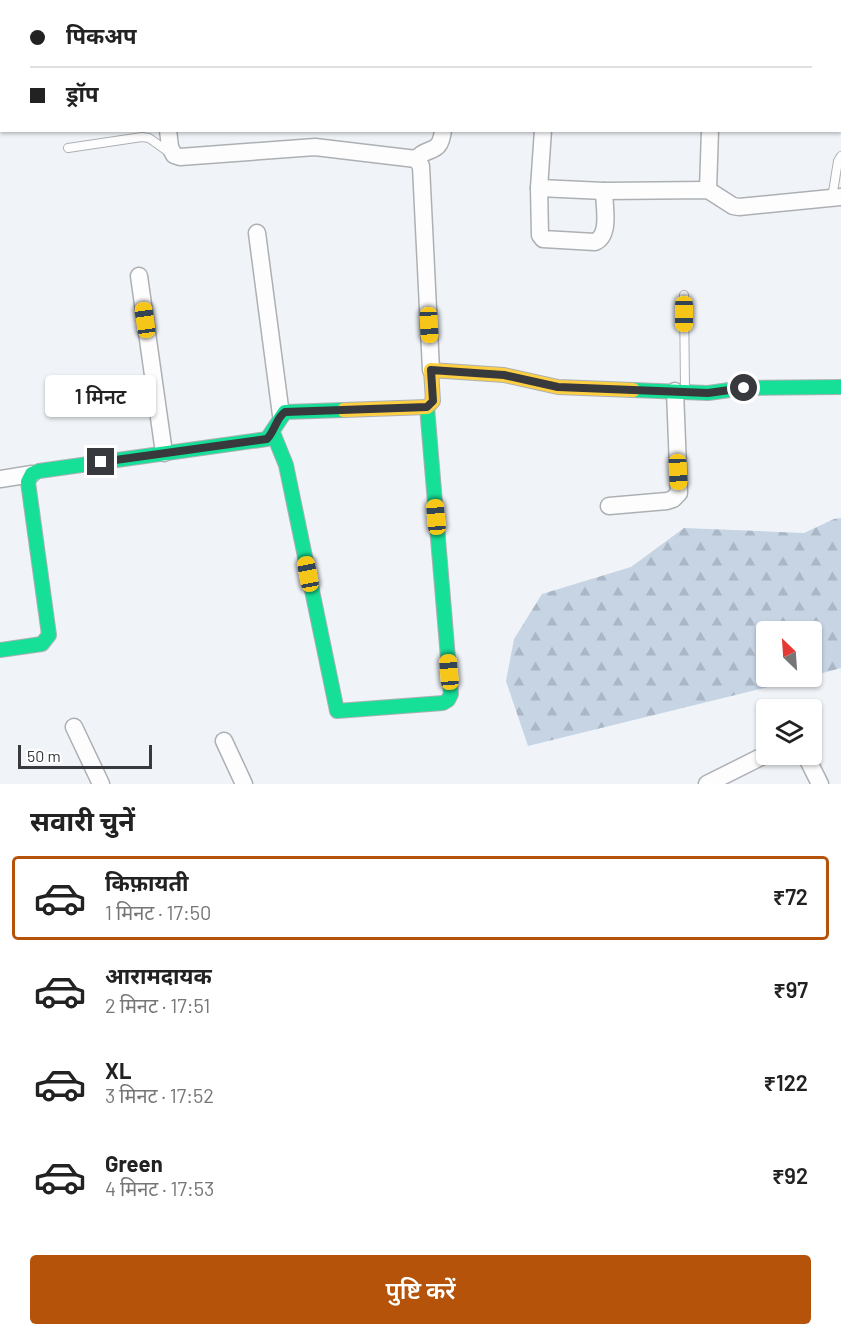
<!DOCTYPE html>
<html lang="hi">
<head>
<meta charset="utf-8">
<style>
	:root { --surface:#fff; --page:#f2f2f2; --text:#222; --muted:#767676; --line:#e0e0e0; --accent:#b45309 }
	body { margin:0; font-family:Barlow,"Noto Sans Devanagari",sans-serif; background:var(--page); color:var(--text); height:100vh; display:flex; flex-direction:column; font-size:22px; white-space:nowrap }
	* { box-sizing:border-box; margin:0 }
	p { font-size:20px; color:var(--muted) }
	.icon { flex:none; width:33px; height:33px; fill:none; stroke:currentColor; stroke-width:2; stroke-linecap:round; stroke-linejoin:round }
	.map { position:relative; height:784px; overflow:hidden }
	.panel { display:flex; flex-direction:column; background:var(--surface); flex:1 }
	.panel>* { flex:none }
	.hud { position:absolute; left:0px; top:0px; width:842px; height:132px; box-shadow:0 2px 4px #0004; display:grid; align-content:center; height:132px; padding:0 30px; background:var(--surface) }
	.needle { width:39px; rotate:335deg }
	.tools { position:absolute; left:756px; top:621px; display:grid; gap:12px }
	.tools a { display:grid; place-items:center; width:66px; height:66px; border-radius:6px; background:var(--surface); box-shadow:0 2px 4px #0004; font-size:30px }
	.scale { position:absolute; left:18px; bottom:15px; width:134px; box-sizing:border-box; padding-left:6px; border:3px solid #37393c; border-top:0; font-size:16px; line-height:21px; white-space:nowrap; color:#37393c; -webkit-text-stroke:4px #fff; paint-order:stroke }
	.end { position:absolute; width:27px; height:27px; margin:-14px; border:8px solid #37393c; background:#fff; box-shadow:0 0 0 3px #fff }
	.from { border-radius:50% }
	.bubble { position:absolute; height:42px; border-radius:6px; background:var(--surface); box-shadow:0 2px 4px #0004; font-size:20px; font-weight:600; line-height:42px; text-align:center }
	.car { position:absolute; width:18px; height:36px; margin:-18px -9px; border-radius:8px; box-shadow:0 0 4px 2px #0007; background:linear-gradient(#f5c518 24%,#345 0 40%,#f5c518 0 76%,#345 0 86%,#f5c518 0) }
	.hud b { display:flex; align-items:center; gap:21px; height:57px; font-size:22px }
	.hud b+b { border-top:2px solid var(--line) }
	.hud i { width:15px; height:15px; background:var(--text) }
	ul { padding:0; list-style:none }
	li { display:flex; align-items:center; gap:18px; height:84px; margin:0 12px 9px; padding:0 18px; border:3px solid transparent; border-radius:6px }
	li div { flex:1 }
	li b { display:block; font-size:22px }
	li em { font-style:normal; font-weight:600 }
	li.active { border-color:var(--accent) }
	li>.icon { width:54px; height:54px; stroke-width:1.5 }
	h2 { padding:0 30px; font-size:27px; line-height:72px }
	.primary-button { display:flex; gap:12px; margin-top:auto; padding:12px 30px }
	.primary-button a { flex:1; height:69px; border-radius:6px; background:var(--accent); color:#fff; font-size:24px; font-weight:600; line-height:69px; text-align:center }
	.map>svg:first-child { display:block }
	.forest { fill:url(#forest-firs) }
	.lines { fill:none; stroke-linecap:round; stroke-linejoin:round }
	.lane-casing { stroke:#adb0b3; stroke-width:10 }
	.street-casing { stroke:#adb0b3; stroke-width:19 }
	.fast-casing { stroke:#adb0b3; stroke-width:16 }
	.slow-casing { stroke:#adb0b3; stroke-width:16 }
	.lane { stroke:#fdfdfe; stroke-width:8 }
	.street { stroke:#fdfdfe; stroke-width:16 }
	.fast { stroke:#16e098; stroke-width:14 }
	.slow { stroke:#ffcf43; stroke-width:14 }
	.route { stroke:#37393c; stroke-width:8 }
</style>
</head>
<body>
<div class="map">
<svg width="841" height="784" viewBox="0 0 841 784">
	<defs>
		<pattern id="forest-firs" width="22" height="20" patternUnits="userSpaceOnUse" patternTransform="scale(1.5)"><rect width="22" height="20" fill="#c6d4e4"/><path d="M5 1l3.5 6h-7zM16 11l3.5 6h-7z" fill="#abb7c4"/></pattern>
	</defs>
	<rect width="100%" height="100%" fill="#f0f4f8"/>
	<polygon class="forest" points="841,518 841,668 812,676 812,632 766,632 766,676 809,677 528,746 506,681 514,639 542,594 631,567 684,528 804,533 834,519"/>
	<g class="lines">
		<g class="lane-casing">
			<g id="lane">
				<polyline points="68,148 142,137 149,138 170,153"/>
				<polyline points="832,198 838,161 841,156"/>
				<polyline points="684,295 685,390"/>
			</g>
		</g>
		<g class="street-casing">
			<g id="street">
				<polyline points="708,0 708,2"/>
				<polyline points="329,2 329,0"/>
				<polyline points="375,2 375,0"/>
				<polyline points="454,2 454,0"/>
				<polyline points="556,2 557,0"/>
				<polyline points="0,114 2,113"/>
				<polyline points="168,130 170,147 174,155 180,157 315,147 416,159 421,166 431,370"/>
				<path d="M543,130L539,188L540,235L543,239L595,242C611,235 604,206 604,191"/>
				<path d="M416,159C429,145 440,156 443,130"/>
				<polyline points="539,188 604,191 708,190 733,206 739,207 841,197"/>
				<polyline points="708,190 710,130"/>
				<polyline points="257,233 281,415"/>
				<polyline points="139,276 164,453"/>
				<polyline points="0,479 32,474"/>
				<polyline points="609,506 667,501 673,499 679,493 675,391"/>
				<polyline points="74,727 101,784"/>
				<polyline points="224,741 244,784"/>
				<polyline points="805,754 820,784"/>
				<polyline points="707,784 767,754"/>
			</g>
		</g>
		<g class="fast-casing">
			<g id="fast">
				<polyline points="633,390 708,393 744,388 841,387"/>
				<polyline points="273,433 286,465 337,711 443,703 448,700 451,694 427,407"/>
				<polyline points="0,650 42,644 49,635 28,482 32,474 39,471 267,439 285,412 344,410"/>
			</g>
		</g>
		<g class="slow-casing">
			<polyline id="slow" points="344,410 427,407 433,401 431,370 504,375 558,387 633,390"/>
		</g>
		<use href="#lane" class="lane"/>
		<use href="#street" class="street"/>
		<use href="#fast" class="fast"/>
		<use href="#slow" class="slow"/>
	</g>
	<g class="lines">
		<path class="route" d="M101,462L267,439C275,431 276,418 285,412L427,407L433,401L431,370L504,375L558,387L708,393L744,388"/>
	</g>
</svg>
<div class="tools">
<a><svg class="needle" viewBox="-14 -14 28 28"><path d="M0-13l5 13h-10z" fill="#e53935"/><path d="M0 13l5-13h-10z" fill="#767676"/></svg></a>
<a><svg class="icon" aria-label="layers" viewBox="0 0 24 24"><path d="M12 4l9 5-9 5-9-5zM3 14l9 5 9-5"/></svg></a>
</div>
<div class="scale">50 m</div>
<i class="end from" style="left:744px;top:388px"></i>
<i class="end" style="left:101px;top:462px"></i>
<div class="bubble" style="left:45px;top:375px;width:111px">1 मिनट</div>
<i class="car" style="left:684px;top:314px;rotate:180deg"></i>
<i class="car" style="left:145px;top:320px;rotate:352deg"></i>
<i class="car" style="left:429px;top:325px;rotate:177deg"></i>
<i class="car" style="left:678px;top:472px;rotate:177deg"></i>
<i class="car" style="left:436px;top:517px;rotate:355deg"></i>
<i class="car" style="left:308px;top:574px;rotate:349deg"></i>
<i class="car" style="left:449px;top:672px;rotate:355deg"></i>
<div class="hud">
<b><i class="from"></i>पिकअप</b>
<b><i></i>ड्रॉप</b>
</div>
</div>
<section class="panel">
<h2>सवारी चुनें</h2>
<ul>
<li class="active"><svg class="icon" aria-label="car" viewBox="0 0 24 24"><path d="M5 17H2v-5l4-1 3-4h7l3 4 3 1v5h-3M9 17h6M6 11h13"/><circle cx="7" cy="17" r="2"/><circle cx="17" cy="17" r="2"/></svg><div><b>किफ़ायती</b><p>1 मिनट · 17:50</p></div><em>₹72</em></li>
<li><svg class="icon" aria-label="car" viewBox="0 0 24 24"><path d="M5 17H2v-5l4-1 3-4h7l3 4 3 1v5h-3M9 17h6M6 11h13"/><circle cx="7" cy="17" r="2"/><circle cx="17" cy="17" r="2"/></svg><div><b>आरामदायक</b><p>2 मिनट · 17:51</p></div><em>₹97</em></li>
<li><svg class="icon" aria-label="car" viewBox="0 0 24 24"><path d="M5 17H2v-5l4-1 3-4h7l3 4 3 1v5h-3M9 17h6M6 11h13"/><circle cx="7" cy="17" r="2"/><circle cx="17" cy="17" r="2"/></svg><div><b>XL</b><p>3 मिनट · 17:52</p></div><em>₹122</em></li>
<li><svg class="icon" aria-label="car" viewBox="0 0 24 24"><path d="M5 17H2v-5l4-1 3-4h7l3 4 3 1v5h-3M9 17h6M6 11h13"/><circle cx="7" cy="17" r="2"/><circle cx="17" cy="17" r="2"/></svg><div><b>Green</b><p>4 मिनट · 17:53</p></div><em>₹92</em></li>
</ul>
<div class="primary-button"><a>पुष्टि करें</a></div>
</section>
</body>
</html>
